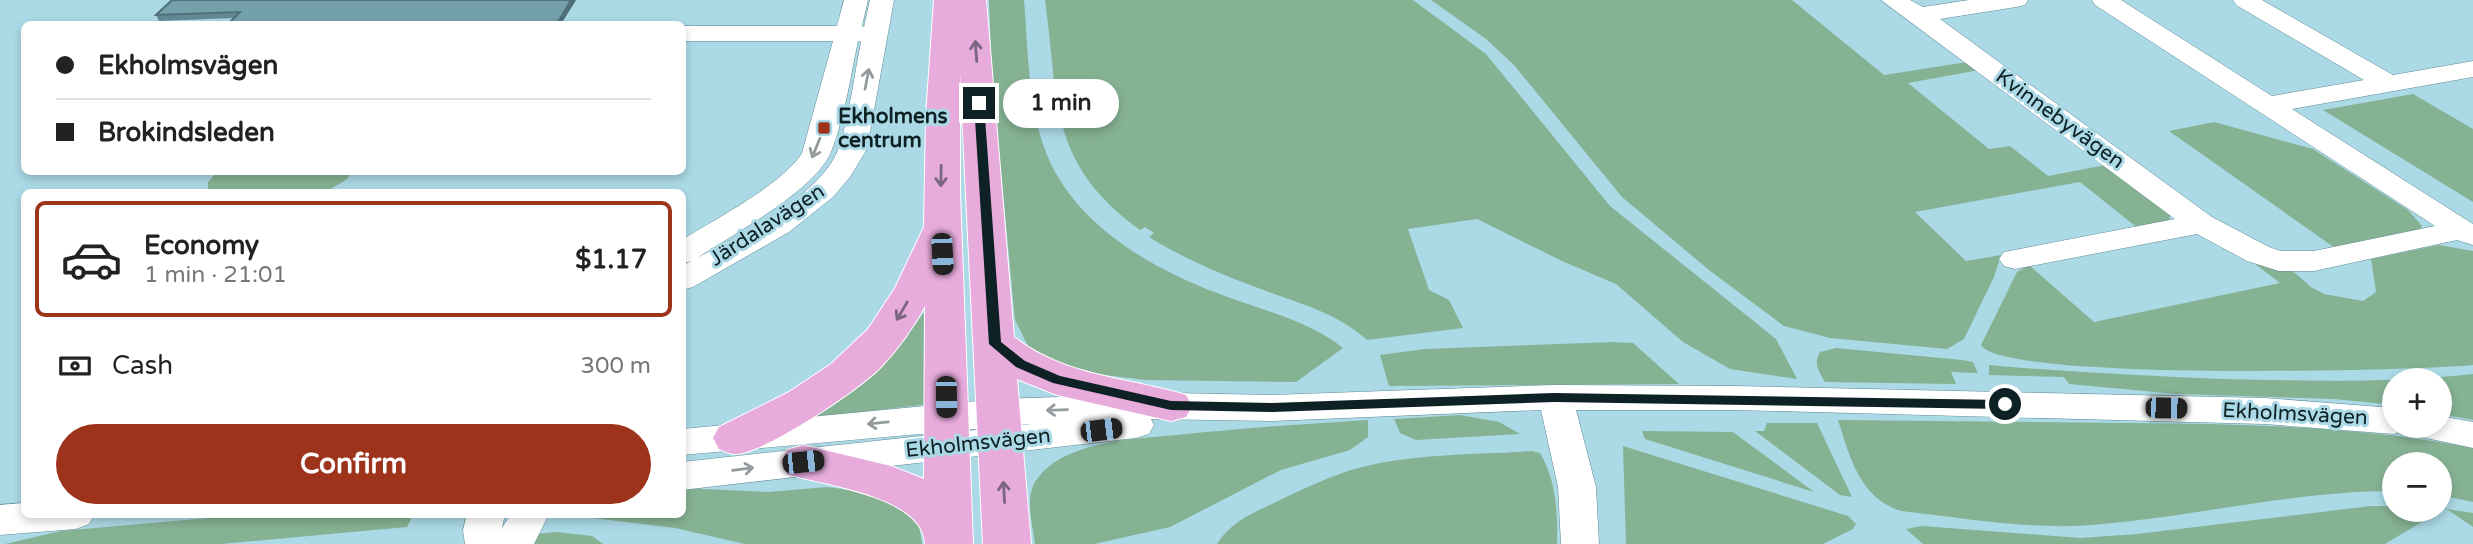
<!DOCTYPE html>
<html lang="en">
<head>
<meta charset="utf-8">
<style>
	:root { --surface:#fff; --page:#f6f6f6; --text:#222; --muted:#767676; --line:#e0e0e0; --accent:#9c331a }
	body { margin:0; font-family:"Varela Round",sans-serif; background:var(--page); color:var(--text); height:100vh; display:flex; flex-direction:column; font-size:26px; white-space:nowrap }
	* { box-sizing:border-box; margin:0 }
	p { font-size:23px; color:var(--muted) }
	.icon { flex:none; width:38px; height:38px; fill:none; stroke:currentColor; stroke-width:2; stroke-linecap:round; stroke-linejoin:round }
	.map { position:relative; flex:1; overflow:hidden }
	.drawer { position:absolute; left:21px; top:189px; width:665px; height:329px; display:flex; flex-direction:column; background:var(--surface); border-radius:10px; box-shadow:0 4px 10px #0003 }
	.drawer>* { flex:none }
	.top-card { position:absolute; left:21px; top:21px; width:665px; height:154px; border-radius:10px; box-shadow:0 4px 10px #0003; display:grid; align-content:center; height:154px; padding:0 35px; background:var(--surface) }
	.fabs { position:absolute; left:2382px; top:368px; display:grid; gap:14px }
	.fabs a { display:grid; place-items:center; width:70px; height:70px; border-radius:50%; background:var(--surface); box-shadow:0 4px 10px #0003; font-size:35px }
	.end { position:absolute; width:32px; height:32px; margin:-16px; border:9px solid #0e2125; background:#fff; box-shadow:0 0 0 4px #fff }
	.from { border-radius:50% }
	.bubble { position:absolute; height:49px; border-radius:24px; background:var(--surface); box-shadow:0 4px 10px #0003; font-size:23px; font-weight:700; line-height:49px; text-align:center }
	.car { position:absolute; width:21px; height:42px; margin:-21px -10px; border-radius:9px; box-shadow:0 0 5px 2px #0007; background:linear-gradient(#222 24%,#8ab4d8 0 40%,#222 0 76%,#8ab4d8 0 86%,#222 0) }
	.top-card b { display:flex; align-items:center; gap:24px; height:66px; font-size:26px }
	.top-card b+b { border-top:2px solid var(--line) }
	.top-card i { width:18px; height:18px; background:var(--text) }
	ul { padding:12px 0 0; list-style:none }
	li { display:flex; align-items:center; gap:21px; height:116px; margin:0 14px 10px; padding:0 21px; border:4px solid var(--line); border-radius:10px }
	li div { flex:1 }
	li b { display:block; font-size:26px }
	li em { font-style:normal; font-weight:700 }
	li.selected { border-color:var(--accent) }
	li>.icon { width:63px; height:63px; stroke-width:1.5 }
	.pay { display:flex; align-items:center; gap:18px; height:77px; padding:0 35px; font-size:26px }
	.pay p { margin-inline-start:auto }
	.button { display:flex; gap:14px; margin-top:auto; padding:14px 35px }
	.button a { flex:1; height:80px; border-radius:42px; background:var(--accent); color:#fff; font-size:28px; font-weight:700; line-height:80px; text-align:center }
	.map>svg:first-child { display:block }
	.green { fill:#86b294 }
	.lines { fill:none; stroke-linecap:round; stroke-linejoin:round }
	.minor-casing { stroke:#5e8a95; stroke-width:1 }
	.major-casing { stroke:#fff; stroke-width:2 }
	.minor { fill:#fff; fill-rule:evenodd }
	.major { fill:#e7abdc; fill-rule:evenodd }
	.wall { fill:#638a93 }
	.shaded-wall { fill:#507078 }
	.building { fill:#73a0ab; stroke:#507078; stroke-width:2 }
	.oneway { stroke:#7a6680 }
	.oneway2 { stroke:#939b9d }
	.route { fill:#0e2125 }
	.poi-dot { fill:#9c331a; stroke:#abd9e5; stroke-width:2.5 }
	.labels { text-anchor:middle; dominant-baseline:central; stroke-width:6; stroke-linejoin:round; paint-order:stroke }
	.poi-label { font-size:21px; font-weight:bold; fill:#0e2125; stroke:#abd9e5; text-anchor:start }
	.street-label { font-size:21px; fill:#0e2125; stroke:#abd9e5 }
</style>
</head>
<body>
<div class="map">
<svg width="2473" height="544" viewBox="0 0 2473 544">
	<rect width="100%" height="100%" fill="#abd9e5"/>
	<g class="green">
		<path d="M989,0H1024C1028,48 1028,102 1044,147C1069,220 1147,267 1217,293C1258,309 1308,320 1343,348L1296,382L1146,380L1087,373L1038,356L1028,346L1015,320L992,78Z"/>
		<path d="M1045,0H1413L1486,54L1610,206L1776,339L1797,379L1730,369L1683,342L1616,284L1562,261L1477,219L1408,229L1429,290L1449,300L1463,328L1367,340C1339,314 1301,304 1266,291C1225,276 1186,260 1149,237L1154,233L1145,227L1140,230C1048,163 1059,102 1045,0Z"/>
		<polygon points="1431,0 1792,0 1884,75 1974,61 1985,69 1908,83 1989,149 2010,146 2048,176 2111,164 2171,209 2169,222 2139,229 2080,182 1915,212 1966,261 2001,255 1994,277 1964,339 1947,349 1830,338 1784,326 1709,270 1622,197 1514,65 1486,39"/>
		<polygon points="2413,94 2473,129 2473,202 2323,110"/>
		<polygon points="2214,122 2313,149 2408,210 2422,226 2420,230 2335,248 2169,131"/>
		<polygon points="217,172 352,172 346,180 325,192 208,192 208,182"/>
		<path d="M2439,245L2473,251V365C2415,371 2001,381 1981,345L2017,272L2029,265L2094,322L2280,283L2241,253L2295,273L2311,287L2324,294L2363,301L2376,292L2371,259Z"/>
		<polygon points="929,306 929,404 803,419 892,354"/>
		<polygon points="1614,342 1633,343 1679,384 1389,386 1380,355 1425,349"/>
		<path d="M1836,348L1962,360L1973,362L1978,373L1951,372L1956,384L1825,382C1819,371 1813,364 1820,352Z"/>
		<path d="M1989,365C2067,372 2145,376 2223,379C2306,381 2390,383 2473,374V420L2440,414V380H2394V405L2334,399L2177,394L2069,384L2064,377L1989,375Z"/>
		<polygon points="1460,415 1499,422 1520,434 1416,440 1400,433 1394,419"/>
		<path d="M1368,420V437L1350,450L1281,470L1170,527L1094,544H1035C1033,527 1026,503 1033,486C1039,473 1055,460 1068,455C1101,440 1142,438 1177,435C1241,428 1304,424 1368,420Z"/>
		<path d="M1838,420C1935,421 2032,422 2130,423C2245,424 2360,426 2473,448V502L2440,495V464H2394V491C2293,491 2193,517 2092,525C2029,530 1965,518 1901,511C1860,498 1850,458 1838,420Z"/>
		<polygon points="1767,423 1817,423 1852,497 1840,495 1755,431 1764,431"/>
		<polygon points="1642,431 1733,432 1814,492 1645,439"/>
		<polygon points="1623,446 1848,516 1856,524 1853,529 1823,544 1626,544"/>
		<path d="M1532,451L1540,453C1556,479 1558,514 1557,544H1217C1230,523 1250,514 1272,504C1298,491 1324,479 1351,470C1408,453 1473,455 1532,451Z"/>
		<path d="M827,487C852,490 904,497 917,522C920,528 921,537 922,544H745L675,528L568,515L682,514L683,488L768,492Z"/>
		<polygon points="2371,506 2394,506 2394,509 2440,508 2473,513 2473,527 2445,508 2385,544 1923,544 1906,529 1922,526 2080,538 2137,534"/>
		<polygon points="253,514 413,515 407,527 221,544 5,544 61,531"/>
		<polygon points="556,532 592,536 603,544 527,544 535,534"/>
	</g>
	<g class="lines">
		<g class="minor-casing">
			<g id="minor">
				<path d="M844,0H868L862,26L864,27L870,0H894L867,149L850,177L833,197L789,232L693,287L682,290V266L691,261L682,264V240C715,219 782,185 802,153L833,41H682V26H837ZM858,41L861,42C854,76 850,114 839,147C824,194 738,236 697,258C733,234 815,191 831,152C845,117 850,78 858,41Z"/>
				<polygon points="1881,0 1910,0 1923,7 1969,0 2028,0 2025,5 2016,7 1940,19 2212,217 2269,247 2281,251 2314,251 2435,226 2095,5 2092,0 2121,0 2272,96 2364,80 2236,5 2233,0 2262,0 2393,75 2473,61 2473,77 2292,109 2473,224 2473,245 2457,240 2314,271 2279,271 2247,261 2197,234 2015,269 2004,266 1999,259 2004,252 2175,219"/>
				<polygon points="1554,385 1736,386 2265,398 2394,408 2394,425 2440,425 2440,416 2473,422 2473,448 2407,434 2405,430 2394,434 2265,424 1736,410 1576,410 1596,487 1599,544 1561,544 1558,487 1541,410 1272,421 1151,419 1154,425 1149,434 1136,438 682,490 682,462 1031,424 682,455 682,429 999,399 1171,393 1272,395"/>
				<polygon points="24,503 24,514 95,514 89,524 76,529 0,535 0,505"/>
				<polygon points="467,514 505,514 502,528 511,514 549,514 534,544 465,544 463,530"/>
			</g>
		</g>
		<g class="major-casing">
			<path id="major" d="M934,0H986L1014,337C1065,377 1126,377 1186,395L1192,406L1186,417L1171,421L1057,395L1017,379L1031,544H983L960,72V193L973,544H925C924,496 823,485 787,474L781,462L787,450L803,445L891,466L924,479L925,306C913,328 898,349 881,367C860,389 764,454 735,454C730,454 724,451 719,449L713,438L719,427L789,392L831,364L868,329L895,288L924,227L926,116Z"/>
		</g>
		<use href="#minor" class="minor"/>
		<use href="#major" class="major"/>
	</g>
	<polygon class="wall" points="172,0 576,0 561,24 228,24 234,18 159,21 156,15"/>
	<polygon class="shaded-wall" points="571,0 576,0 561,24 558,24 558,22"/>
	<polygon class="building" points="172,0 571,0 558,22 483,24 228,24 240,12 156,15"/>
	<defs><path id="oneway-shaft" d="M-6 0H5M1.5-3L5.5 0L1.5 3" fill="none" stroke-width="1.6" stroke-linecap="round" stroke-linejoin="round" transform="scale(1.75)"/></defs>
	<g class="oneway">
		<use href="#oneway-shaft" transform="translate(976 51) rotate(-94)"/>
		<use href="#oneway-shaft" transform="translate(941 176) rotate(91)"/>
		<use href="#oneway-shaft" transform="translate(902 311) rotate(120)"/>
		<use href="#oneway-shaft" transform="translate(1004 492) rotate(-93)"/>
	</g>
	<g class="oneway2">
		<use href="#oneway-shaft" transform="translate(867 79) rotate(-79)"/>
		<use href="#oneway-shaft" transform="translate(816 148) rotate(112)"/>
		<use href="#oneway-shaft" transform="translate(1057 410) rotate(178)"/>
		<use href="#oneway-shaft" transform="translate(878 423) rotate(174)"/>
		<use href="#oneway-shaft" transform="translate(743 469) rotate(-7)"/>
	</g>
	<polygon class="route" points="979,100 984,103 1001,342 1025,361 1060,376 1171,401 1272,403 1554,393 2005,400 2011,404 2005,409 1554,402 1272,412 1171,410 1053,383 1016,367 989,344 974,103"/>
	<rect class="poi-dot" x="817" y="121" width="14" height="14" rx="3.5"/>
	<g class="labels">
		<g class="poi-label">
			<text x="838" y="116">Ekholmens<tspan x="838" dy="24">centrum</tspan></text>
		</g>
		<g class="street-label">
			<text transform="translate(2060 119) rotate(36)">Kvinnebyvägen</text>
			<text transform="translate(767 225) rotate(-33)">Järdalavägen</text>
			<text transform="translate(2295 414) rotate(3)">Ekholmsvägen</text>
			<text transform="translate(978 443) rotate(-6)">Ekholmsvägen</text>
		</g>
	</g>
</svg>
<div class="fabs">
<a>+</a>
<a>−</a>
</div>
<i class="end from" style="left:2005px;top:404px"></i>
<i class="end" style="left:979px;top:103px"></i>
<div class="bubble" style="left:1003px;top:79px;width:116px">1 min</div>
<i class="car" style="left:942px;top:254px;rotate:177deg"></i>
<i class="car" style="left:946px;top:397px;rotate:179deg"></i>
<i class="car" style="left:2166px;top:408px;rotate:91deg"></i>
<i class="car" style="left:1101px;top:430px;rotate:83deg"></i>
<i class="car" style="left:803px;top:462px;rotate:84deg"></i>
<div class="top-card">
<b><i class="from"></i>Ekholmsvägen</b>
<b><i></i>Brokindsleden</b>
</div>
<section class="drawer">
<ul>
<li class="selected"><svg class="icon" aria-label="car" viewBox="0 0 24 24"><path d="M5 17H2v-5l4-1 3-4h7l3 4 3 1v5h-3M9 17h6M6 11h13"/><circle cx="7" cy="17" r="2"/><circle cx="17" cy="17" r="2"/></svg><div><b>Economy</b><p>1 min · 21:01</p></div><em>$1.17</em></li>
</ul>
<div class="pay"><svg class="icon" aria-label="cash" viewBox="0 0 24 24"><path d="M3 7h18v10H3z"/><circle cx="12" cy="12" r="2"/></svg>Cash<p>300 m</p></div>
<div class="button"><a>Confirm</a></div>
</section>
</div>
</body>
</html>
